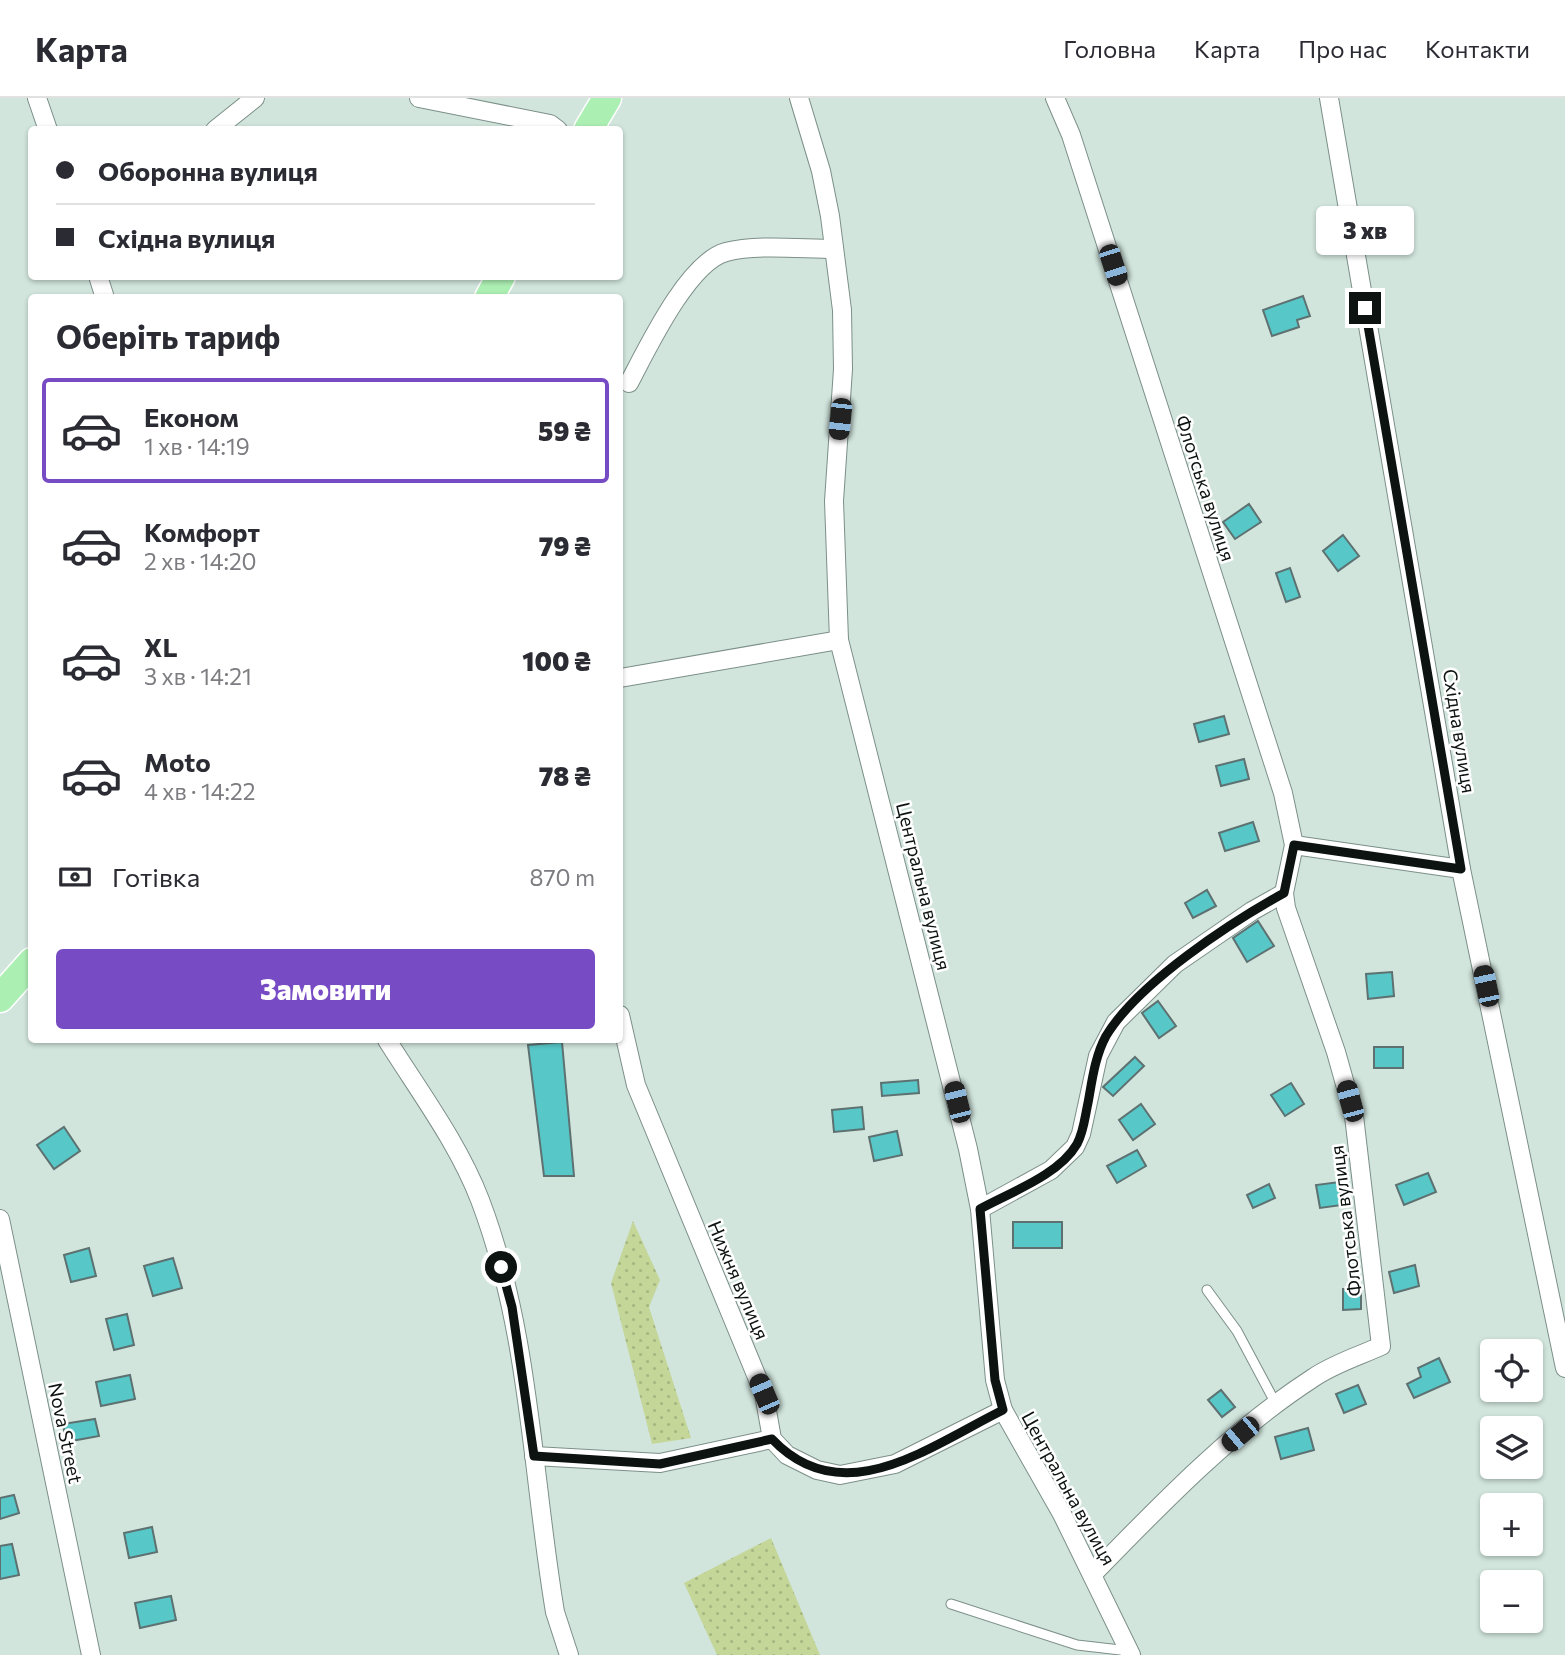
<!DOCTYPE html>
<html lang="uk">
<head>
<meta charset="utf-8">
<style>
	:root { --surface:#fff; --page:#f2f2f3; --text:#2b2b33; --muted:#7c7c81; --line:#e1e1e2; --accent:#774bc4 }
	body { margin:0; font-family:Commissioner,sans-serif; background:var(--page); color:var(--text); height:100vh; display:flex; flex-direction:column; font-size:26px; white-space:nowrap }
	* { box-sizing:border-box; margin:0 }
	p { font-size:23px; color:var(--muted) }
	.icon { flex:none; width:38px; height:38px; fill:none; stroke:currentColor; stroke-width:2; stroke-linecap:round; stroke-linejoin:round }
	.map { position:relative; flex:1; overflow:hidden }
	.sheet { position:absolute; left:28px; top:196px; width:595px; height:749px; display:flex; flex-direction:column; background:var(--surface); border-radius:7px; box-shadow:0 2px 5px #0004 }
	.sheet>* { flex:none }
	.guide { position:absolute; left:28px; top:28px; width:595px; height:154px; border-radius:7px; box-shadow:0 2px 5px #0004; display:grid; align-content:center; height:154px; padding:0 28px; background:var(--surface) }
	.buttons { position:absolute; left:1480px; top:1241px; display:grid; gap:14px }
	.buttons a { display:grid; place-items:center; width:63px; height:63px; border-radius:7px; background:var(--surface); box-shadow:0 2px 5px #0004; font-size:35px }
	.end { position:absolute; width:32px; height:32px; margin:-16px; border:9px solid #0c1310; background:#fff; box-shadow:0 0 0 4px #fff }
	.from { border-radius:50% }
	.bubble { position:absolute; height:49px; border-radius:7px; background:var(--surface); box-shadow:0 2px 5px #0004; font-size:23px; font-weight:800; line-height:49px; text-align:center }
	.car { position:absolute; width:21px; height:42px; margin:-21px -10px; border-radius:9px; box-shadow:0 0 5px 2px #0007; background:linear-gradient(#222 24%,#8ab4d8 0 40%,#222 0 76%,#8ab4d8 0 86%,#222 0) }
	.guide b { display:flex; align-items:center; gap:24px; height:66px; font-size:26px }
	.guide b+b { border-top:2px solid var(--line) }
	.guide i { width:18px; height:18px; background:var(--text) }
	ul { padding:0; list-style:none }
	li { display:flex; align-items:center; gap:21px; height:105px; margin:0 14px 10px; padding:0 14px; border:4px solid transparent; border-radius:7px }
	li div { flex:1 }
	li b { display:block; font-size:26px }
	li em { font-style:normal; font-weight:800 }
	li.on { border-color:var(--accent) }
	li>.icon { width:63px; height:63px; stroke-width:1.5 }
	h2 { padding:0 28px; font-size:32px; line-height:84px }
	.pay { display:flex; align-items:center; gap:18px; height:77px; padding:0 28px; font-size:26px }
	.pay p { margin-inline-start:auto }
	.cta { display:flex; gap:14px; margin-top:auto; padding:14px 28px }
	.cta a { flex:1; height:80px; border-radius:7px; background:var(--accent); color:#fff; font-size:28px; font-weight:800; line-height:80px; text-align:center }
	header { display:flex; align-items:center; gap:42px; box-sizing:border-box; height:98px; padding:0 35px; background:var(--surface); border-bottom:2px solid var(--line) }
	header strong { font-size:33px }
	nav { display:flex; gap:38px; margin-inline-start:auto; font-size:24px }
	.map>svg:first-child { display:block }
	.grass { fill:url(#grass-dots) }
	.building { fill:#57c7c8; stroke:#5d7171; stroke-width:2 }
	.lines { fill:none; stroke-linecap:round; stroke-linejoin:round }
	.lane-casing { stroke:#7c8f88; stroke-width:11 }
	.street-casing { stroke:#7c8f88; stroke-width:20 }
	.primary-casing { stroke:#fff; stroke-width:31 }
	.lane { stroke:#fff; stroke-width:9 }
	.street { stroke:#fff; stroke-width:18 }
	.primary { stroke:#acefb3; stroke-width:28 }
	.route { stroke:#0c1310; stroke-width:9 }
	.labels { text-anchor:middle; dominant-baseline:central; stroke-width:5; stroke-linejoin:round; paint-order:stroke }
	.street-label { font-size:19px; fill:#0c1310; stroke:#fff }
</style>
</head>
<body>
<header>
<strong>Карта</strong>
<nav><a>Головна</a><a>Карта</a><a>Про нас</a><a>Контакти</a></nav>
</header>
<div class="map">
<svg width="1565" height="1557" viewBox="0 0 1565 1557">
	<defs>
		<pattern id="grass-dots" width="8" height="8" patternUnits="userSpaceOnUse" patternTransform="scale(1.75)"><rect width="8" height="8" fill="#c4d698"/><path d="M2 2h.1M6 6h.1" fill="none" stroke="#a7b782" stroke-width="1.8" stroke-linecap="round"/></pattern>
	</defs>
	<rect width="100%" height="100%" fill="#d1e5dd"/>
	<g class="grass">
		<polygon points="633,1123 660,1182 649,1209 691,1340 652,1346 611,1185"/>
		<polygon points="771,1440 820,1557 717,1557 684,1485"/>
	</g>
	<g class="building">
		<polygon points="1303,198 1310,218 1297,222 1299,229 1272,238 1263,212"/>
		<polygon points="1249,406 1261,424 1235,441 1223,424"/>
		<polygon points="1343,437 1359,458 1338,473 1323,453"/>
		<polygon points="1290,470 1300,499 1286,504 1276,475"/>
		<polygon points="1224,618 1229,636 1199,644 1194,626"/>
		<polygon points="1244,661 1249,681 1221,688 1216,668"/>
		<polygon points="1253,724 1259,743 1225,753 1219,735"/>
		<polygon points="1207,792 1216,808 1193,820 1185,805"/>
		<polygon points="1258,823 1274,848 1247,864 1233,840"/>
		<polygon points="1392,874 1394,898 1368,901 1366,876"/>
		<polygon points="1158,903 1176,928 1159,940 1142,915"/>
		<polygon points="562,944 574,1078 544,1078 528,947"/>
		<rect x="1374" y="949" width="29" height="21"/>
		<polygon points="1135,959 1144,968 1113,998 1103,989"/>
		<polygon points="918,982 919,995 882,998 881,985"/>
		<polygon points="1291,985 1304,1006 1285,1018 1271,997"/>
		<polygon points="1141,1006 1155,1026 1133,1042 1119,1022"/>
		<polygon points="862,1009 864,1031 834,1034 832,1012"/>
		<polygon points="64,1029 80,1053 54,1071 37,1047"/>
		<polygon points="897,1033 902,1057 874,1063 869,1039"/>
		<polygon points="1137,1052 1146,1068 1117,1085 1107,1068"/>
		<polygon points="1428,1075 1436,1094 1404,1107 1396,1087"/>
		<polygon points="1339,1084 1342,1107 1320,1110 1316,1087"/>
		<polygon points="1269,1086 1275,1100 1253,1110 1247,1097"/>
		<rect x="1013" y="1124" width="49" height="26"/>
		<polygon points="89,1150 96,1178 71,1184 64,1157"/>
		<polygon points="173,1160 182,1190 153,1198 144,1168"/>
		<polygon points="1415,1167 1419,1188 1394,1195 1389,1174"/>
		<polygon points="1361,1190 1361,1211 1343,1212 1343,1191"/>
		<polygon points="127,1216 134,1247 114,1252 106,1221"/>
		<polygon points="1439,1260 1450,1284 1414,1300 1407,1286 1421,1279 1418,1270"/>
		<polygon points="130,1277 135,1301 101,1308 96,1284"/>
		<polygon points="1358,1287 1366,1306 1344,1315 1336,1296"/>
		<polygon points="1221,1292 1235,1309 1222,1319 1208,1302"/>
		<polygon points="95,1321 99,1338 66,1344 63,1326"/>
		<polygon points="1308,1330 1314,1352 1281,1361 1275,1339"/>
		<polygon points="14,1397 19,1415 0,1421 0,1400"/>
		<polygon points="152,1429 157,1454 129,1460 124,1435"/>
		<polygon points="12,1446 19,1477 0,1481 0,1448"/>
		<polygon points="171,1498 176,1522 140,1530 135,1505"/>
	</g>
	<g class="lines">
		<g class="lane-casing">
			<g id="lane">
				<polyline points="1207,1192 1237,1233 1276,1306"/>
				<polyline points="951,1506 1077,1547 1129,1553"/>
			</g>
		</g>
		<g class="street-casing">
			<g id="street">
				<polyline points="37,0 48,32"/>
				<polyline points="419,0 550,26 558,32"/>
				<polyline points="799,0 821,73 830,118 842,212 843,271 834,403 839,542 968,1051 980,1111 995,1282 1003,1312 1062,1416 1131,1557"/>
				<path d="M1055,0L1071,37L1283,695L1294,747L1284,795L1286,810L1336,954L1354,1018L1381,1248C1359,1258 1333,1266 1313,1280C1231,1333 1161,1406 1093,1476"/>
				<polyline points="1329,0 1461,771 1565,1270"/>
				<polyline points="215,32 255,0"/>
				<polyline points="98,178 105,200"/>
				<path d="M629,285C647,251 688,164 726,154C756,146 802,151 834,151"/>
				<polyline points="620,580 839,542"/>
				<polyline points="1294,747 1461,771"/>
				<polyline points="620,917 636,987 764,1296 772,1341 787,1357 817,1372 840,1377 895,1366 1003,1312"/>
				<path d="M387,942C419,993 458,1045 480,1102C530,1233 532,1377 555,1514L569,1557"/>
				<polyline points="980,1111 1051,1072 1075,1049 1081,1036 1098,958 1116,924 1175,866 1252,813 1284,795"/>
				<polyline points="0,1121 91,1557"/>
				<polyline points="534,1358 660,1365 772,1341"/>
			</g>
		</g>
		<g class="primary-casing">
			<g id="primary">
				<polyline points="588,32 607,0"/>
				<polyline points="489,200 501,178"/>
				<polyline points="0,900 32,864"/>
			</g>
		</g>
		<use href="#lane" class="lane"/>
		<use href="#street" class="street"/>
		<use href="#primary" class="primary"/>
	</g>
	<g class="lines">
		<path class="route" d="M501,1169L512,1209L534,1358L660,1366L772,1341C843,1416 930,1348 1003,1312L995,1282L980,1111C1011,1094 1059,1077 1077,1046C1084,1033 1085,1018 1088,1005C1092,983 1095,958 1106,938C1138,885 1230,825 1284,795L1294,747L1461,771L1365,210"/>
	</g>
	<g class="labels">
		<g class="street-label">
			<text transform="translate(1206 390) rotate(72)">Флотська вулиця</text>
			<text transform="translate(1460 633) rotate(81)">Східна вулиця</text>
			<text transform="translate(924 788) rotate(76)">Центральна вулиця</text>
			<text transform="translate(1345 1123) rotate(-97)">Флотська вулиця</text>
			<text transform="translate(739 1182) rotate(67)">Нижня вулиця</text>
			<text transform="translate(66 1335) rotate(78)">Nova Street</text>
			<text transform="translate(1069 1390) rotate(61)">Центральна вулиця</text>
		</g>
	</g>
</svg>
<div class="buttons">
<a><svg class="icon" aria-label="locate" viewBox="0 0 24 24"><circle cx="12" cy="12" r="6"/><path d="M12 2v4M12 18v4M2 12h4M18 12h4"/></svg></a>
<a><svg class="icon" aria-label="layers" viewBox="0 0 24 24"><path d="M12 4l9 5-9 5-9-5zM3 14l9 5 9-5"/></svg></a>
<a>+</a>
<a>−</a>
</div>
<i class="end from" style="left:501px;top:1169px"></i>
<i class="end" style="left:1365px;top:210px"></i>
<div class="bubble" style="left:1316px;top:108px;width:98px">3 хв</div>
<i class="car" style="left:1113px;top:167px;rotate:162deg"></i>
<i class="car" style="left:840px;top:321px;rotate:186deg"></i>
<i class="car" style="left:1486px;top:888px;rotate:348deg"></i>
<i class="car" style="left:1350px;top:1003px;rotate:345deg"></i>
<i class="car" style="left:957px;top:1004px;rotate:346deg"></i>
<i class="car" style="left:764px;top:1296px;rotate:337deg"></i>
<i class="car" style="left:1240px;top:1336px;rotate:230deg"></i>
<div class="guide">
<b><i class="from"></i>Оборонна вулиця</b>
<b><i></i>Східна вулиця</b>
</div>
<section class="sheet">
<h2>Оберіть тариф</h2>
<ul>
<li class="on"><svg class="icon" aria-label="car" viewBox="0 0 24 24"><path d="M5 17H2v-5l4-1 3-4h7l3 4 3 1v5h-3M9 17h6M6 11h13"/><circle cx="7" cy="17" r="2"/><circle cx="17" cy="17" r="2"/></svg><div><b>Економ</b><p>1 хв · 14:19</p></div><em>59 ₴</em></li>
<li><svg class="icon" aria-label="car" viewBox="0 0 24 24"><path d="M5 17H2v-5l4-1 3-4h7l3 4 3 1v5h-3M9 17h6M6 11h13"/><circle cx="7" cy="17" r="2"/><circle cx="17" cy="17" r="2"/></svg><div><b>Комфорт</b><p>2 хв · 14:20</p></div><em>79 ₴</em></li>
<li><svg class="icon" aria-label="car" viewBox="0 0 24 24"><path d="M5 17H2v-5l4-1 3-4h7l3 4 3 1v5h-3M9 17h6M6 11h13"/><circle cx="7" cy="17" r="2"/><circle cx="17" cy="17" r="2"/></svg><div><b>XL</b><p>3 хв · 14:21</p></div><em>100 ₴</em></li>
<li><svg class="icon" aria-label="car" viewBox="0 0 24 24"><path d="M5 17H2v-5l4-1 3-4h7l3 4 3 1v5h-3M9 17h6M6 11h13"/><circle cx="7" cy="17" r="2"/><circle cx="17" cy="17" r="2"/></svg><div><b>Moto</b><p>4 хв · 14:22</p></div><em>78 ₴</em></li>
</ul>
<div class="pay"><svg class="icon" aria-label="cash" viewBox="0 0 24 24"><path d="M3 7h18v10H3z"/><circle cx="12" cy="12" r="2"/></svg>Готівка<p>870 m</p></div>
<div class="cta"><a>Замовити</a></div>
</section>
</div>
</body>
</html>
